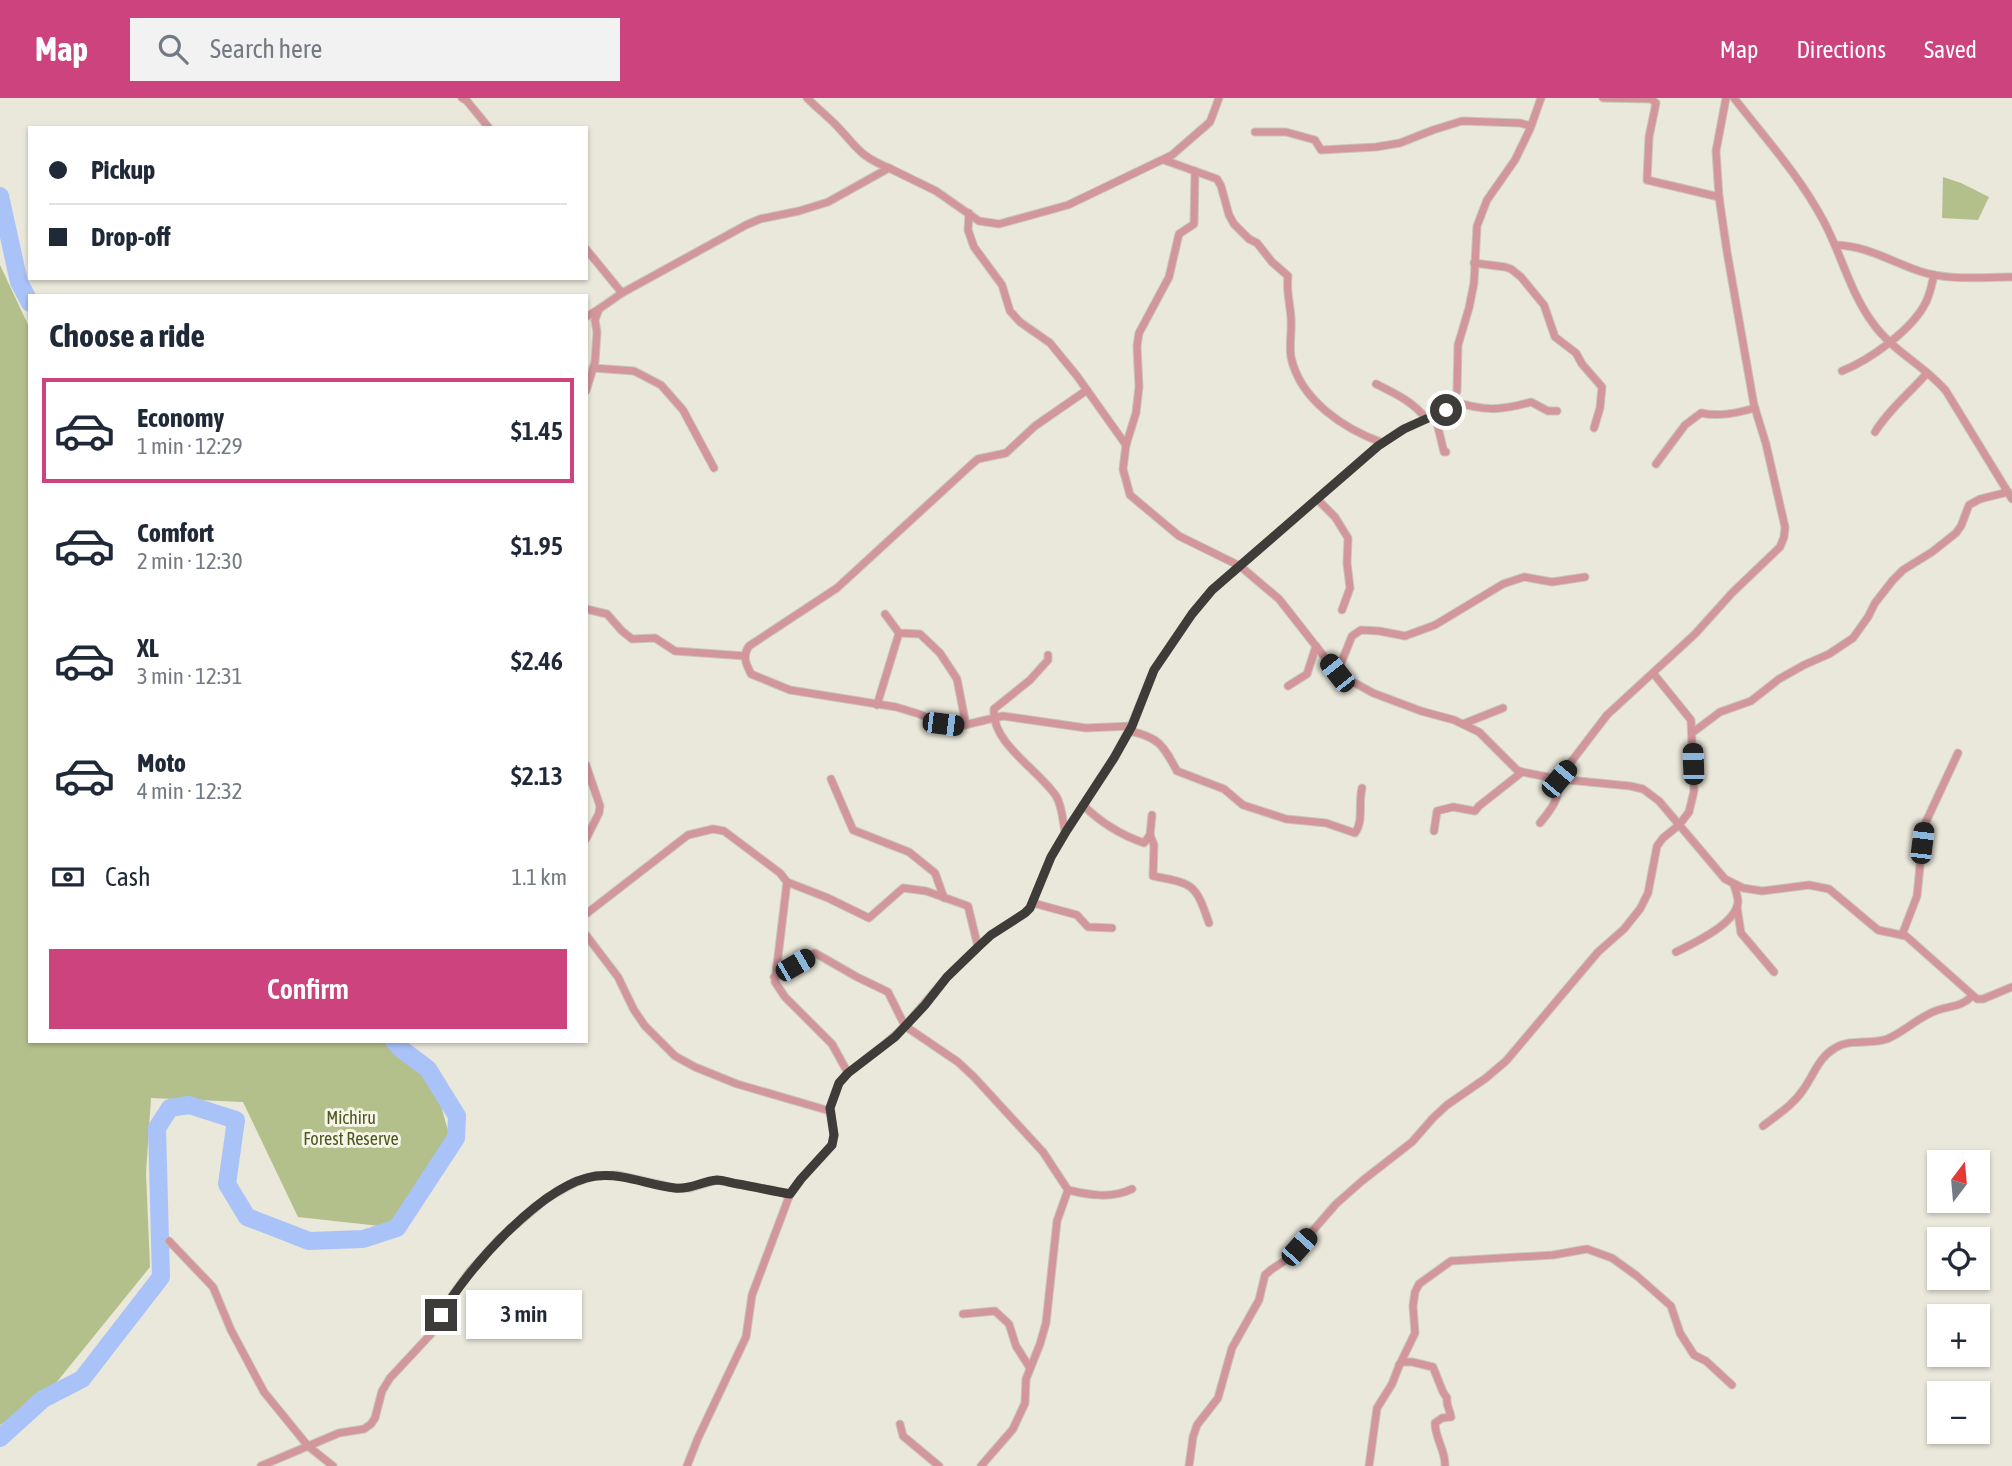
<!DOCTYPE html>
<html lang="en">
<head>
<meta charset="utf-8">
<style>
	:root { --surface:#fff; --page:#f2f2f3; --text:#1f2937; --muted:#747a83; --line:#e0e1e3; --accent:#cc437e }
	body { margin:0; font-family:"Asap Condensed",sans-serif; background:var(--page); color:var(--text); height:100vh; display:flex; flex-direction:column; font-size:26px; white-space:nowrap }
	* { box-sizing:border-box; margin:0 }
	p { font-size:23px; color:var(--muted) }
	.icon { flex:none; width:38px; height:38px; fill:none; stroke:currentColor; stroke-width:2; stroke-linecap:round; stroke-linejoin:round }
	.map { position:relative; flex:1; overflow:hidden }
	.side { position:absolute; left:28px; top:196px; width:560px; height:749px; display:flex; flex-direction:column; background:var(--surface); border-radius:0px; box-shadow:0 2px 5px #0004 }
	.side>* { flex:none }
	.banner { position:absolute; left:28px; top:28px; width:560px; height:154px; border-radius:0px; box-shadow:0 2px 5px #0004; display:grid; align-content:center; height:154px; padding:0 21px; background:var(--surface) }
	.needle { width:46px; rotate:16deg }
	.buttons { position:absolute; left:1927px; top:1052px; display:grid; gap:14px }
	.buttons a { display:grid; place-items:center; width:63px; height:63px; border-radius:0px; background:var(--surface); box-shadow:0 2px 5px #0004; font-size:35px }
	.end { position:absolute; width:32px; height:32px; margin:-16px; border:9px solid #3e3c38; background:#fff; box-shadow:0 0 0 4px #fff }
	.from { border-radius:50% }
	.bubble { position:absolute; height:49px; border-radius:0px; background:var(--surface); box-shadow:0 2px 5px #0004; font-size:23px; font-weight:600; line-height:49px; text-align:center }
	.car { position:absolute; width:21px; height:42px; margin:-21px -10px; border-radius:9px; box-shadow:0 0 5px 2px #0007; background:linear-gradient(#222 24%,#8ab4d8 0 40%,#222 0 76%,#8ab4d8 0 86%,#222 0) }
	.banner b { display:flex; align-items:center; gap:24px; height:66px; font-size:26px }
	.banner b+b { border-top:2px solid var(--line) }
	.banner i { width:18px; height:18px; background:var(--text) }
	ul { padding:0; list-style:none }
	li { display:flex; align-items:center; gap:21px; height:105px; margin:0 14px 10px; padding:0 7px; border:4px solid transparent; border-radius:0px }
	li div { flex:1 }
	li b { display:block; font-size:26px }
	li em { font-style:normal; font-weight:600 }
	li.current { border-color:var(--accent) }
	li>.icon { width:63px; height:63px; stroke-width:1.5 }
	h2 { padding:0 21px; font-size:32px; line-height:84px }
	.pay { display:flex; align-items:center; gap:18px; height:77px; padding:0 21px; font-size:26px }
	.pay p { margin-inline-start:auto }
	.action { display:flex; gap:14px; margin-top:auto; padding:14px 21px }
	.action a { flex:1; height:80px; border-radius:0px; background:var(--accent); color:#fff; font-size:28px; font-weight:600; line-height:80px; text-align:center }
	header { display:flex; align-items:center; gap:42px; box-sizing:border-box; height:98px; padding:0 35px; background:var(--accent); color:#fff }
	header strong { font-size:33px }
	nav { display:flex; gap:38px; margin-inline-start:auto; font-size:24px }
	.search { width:490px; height:63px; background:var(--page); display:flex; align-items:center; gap:18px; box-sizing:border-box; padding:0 24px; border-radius:0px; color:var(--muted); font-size:26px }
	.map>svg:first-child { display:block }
	.green { fill:#b4c08c }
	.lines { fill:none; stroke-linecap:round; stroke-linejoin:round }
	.river { stroke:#a9c3f8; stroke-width:18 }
	.minor-casing { stroke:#c8c5ba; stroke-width:9 }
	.minor { stroke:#d2969b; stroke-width:7 }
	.route { stroke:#3e3c38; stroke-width:9 }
	.labels { text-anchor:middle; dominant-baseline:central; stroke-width:6; stroke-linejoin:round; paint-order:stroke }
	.park-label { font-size:18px; fill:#4d5821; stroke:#f7f4e8 }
</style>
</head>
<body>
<header>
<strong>Map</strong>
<div class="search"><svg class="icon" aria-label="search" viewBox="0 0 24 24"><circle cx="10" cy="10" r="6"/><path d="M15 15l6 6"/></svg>Search here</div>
<nav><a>Map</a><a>Directions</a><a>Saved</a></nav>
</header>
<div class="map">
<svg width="2012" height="1368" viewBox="0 0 2012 1368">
	<rect width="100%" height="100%" fill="#eae7db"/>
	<g class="green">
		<polygon points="1943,79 1961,85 1989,99 1978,122 1942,120"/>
		<polygon points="0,167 30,231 30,943 384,943 434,982 450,1040 389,1129 298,1119 243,1004 151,1000 146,1075 150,1169 43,1301 0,1327"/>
	</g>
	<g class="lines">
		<g class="river">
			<polyline points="0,98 19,184 30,205"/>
			<polyline points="0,1340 43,1301 82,1281 161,1179 157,1030 170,1010 189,1007 236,1022 227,1086 247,1119 309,1143 363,1141 397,1130 456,1040 457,1018 428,971 400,950 394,943"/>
		</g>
		<g class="minor-casing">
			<g id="minor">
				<polyline points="462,0 467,3 489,30"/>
				<path d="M807,0C816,9 827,18 836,27C857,49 859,58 889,70"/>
				<polyline points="1603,0 1651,1 1656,5 1649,39 1647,82 1719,99"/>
				<path d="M1734,0C1765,40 1799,77 1823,122C1841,155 1849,192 1872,224C1893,254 1924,267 1946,293L2012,401"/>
				<polyline points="1255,34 1286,34 1315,42 1321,52 1376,49 1400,45 1433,32 1462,23 1520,25 1531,28"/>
				<path d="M1164,62L1217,81L1221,88L1229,117L1234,126L1249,141L1257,145L1272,164L1288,178C1286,192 1290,205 1291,220C1292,233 1289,247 1291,259C1300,302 1344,331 1383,345"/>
				<polyline points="969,115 968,132 974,149 1002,187 1010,213 1020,224 1050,245 1077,278 1126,347 1123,371 1130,397 1179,438 1240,468 1279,501 1337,575 1373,595 1421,613 1454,622 1479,634 1517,672 1522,674 1558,681 1630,688 1643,691 1659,703 1725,781 1743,790 1762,793 1809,787 1829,791 1878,832 1906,838 1977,901 1983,901 2012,889"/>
				<path d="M1836,147C1867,148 1890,163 1919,173C1948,183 1982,179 2012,179"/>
				<polyline points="586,151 622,195"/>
				<polyline points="1474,165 1505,169 1511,171 1521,179 1544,207 1555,239 1576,255 1582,266 1602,289 1600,310 1594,330"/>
				<polyline points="586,219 599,211"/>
				<polyline points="593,270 634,273 661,287 683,312 714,370"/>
				<path d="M1842,273C1870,262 1913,231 1926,204C1930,196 1932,186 1934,177"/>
				<path d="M1376,286C1394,295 1414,304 1426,321"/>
				<path d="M1087,292L1035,328L1006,355L978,361L972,366L837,490L749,548C742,558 746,566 751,576L790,592L896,609L919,616L944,627L960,628L1003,618L1086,630L1131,628"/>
				<polyline points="586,293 595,264 597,234 595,222 599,211 622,195 746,127 760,121 799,113 828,104 889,70 936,93 979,123 999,126 1068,107 1172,57 1210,24 1219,0"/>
				<path d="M1453,303C1483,313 1500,313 1531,304L1548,313H1557"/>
				<polyline points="1435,317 1444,354 1446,354"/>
				<path d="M1875,334C1889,311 1910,295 1927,275"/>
				<polyline points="1126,347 1136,315 1139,289 1137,248 1139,235 1169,179 1179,136 1194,126 1195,73"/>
				<path d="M1656,366L1685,327L1701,315C1719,319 1737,315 1755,310"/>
				<polyline points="1317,401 1335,419 1348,440 1347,465 1350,490 1342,512"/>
				<polyline points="586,511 607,516 622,533 632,541 655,540 675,553 745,558"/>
				<polyline points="885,516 899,535 920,536 940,555 957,581 966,627"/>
				<path d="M1048,557V562L1030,582L994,611C991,645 1039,672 1056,698C1062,707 1063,724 1065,734"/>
				<polyline points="1337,575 1352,538 1361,532 1379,533 1405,538 1435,527 1503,486 1524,479 1552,484 1585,479"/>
				<polyline points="1288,588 1307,576 1316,548"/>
				<polyline points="877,607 899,535"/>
				<polyline points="1463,626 1503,610"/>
				<path d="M1129,633C1159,639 1163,647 1177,673L1224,691L1243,707L1286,721L1326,725L1355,735C1364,723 1358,705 1362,690"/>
				<polyline points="1692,635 1720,614 1751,603 1779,581 1804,567 1829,556 1853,540 1868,519 1875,505 1893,482 1903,472 1932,454 1956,435 1961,428 1969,407 1980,401 2008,394"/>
				<polyline points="586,667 600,708 599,715 586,741"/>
				<polyline points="831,681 853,732 909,754 935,775 944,800"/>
				<path d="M1083,707C1100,724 1121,737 1144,745L1150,737L1152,717"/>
				<path d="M1540,725C1550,713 1562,698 1558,681L1607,617L1695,536L1732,495L1780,449L1784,439L1785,429L1766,346L1754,307L1727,154L1719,99L1716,53L1726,0"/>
				<polyline points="1434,733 1437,713 1453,709 1475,713 1479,708 1522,674"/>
				<path d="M1150,737L1154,747L1153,778C1194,786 1195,785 1209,825"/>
				<polyline points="787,784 775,884 785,899 832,946 848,975"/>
				<polyline points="1033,805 1077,817 1088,829 1112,830"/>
				<polyline points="1737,809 1741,835 1774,874"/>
				<polyline points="586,816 688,737 713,731 724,733 780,775 787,784 828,800 869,820 903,790 926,793 968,808 978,849"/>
				<polyline points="586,837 618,879 634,912 645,928 675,958 695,969 737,986 830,1013"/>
				<polyline points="1902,837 1917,798 1924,728 1958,655"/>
				<path d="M1676,854C1694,845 1736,826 1738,804C1738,799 1736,793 1734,787"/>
				<path d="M774,879L815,855L857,879L888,894L905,928L958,964L974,979L1043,1054L1068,1092C1089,1097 1111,1101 1132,1091"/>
				<path d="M1763,1028C1777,1017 1793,1007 1803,992C1814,977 1818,960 1835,950C1851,940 1870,947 1887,941C1906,933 1919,918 1938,912C1953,907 1961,909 1972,898"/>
				<polyline points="169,1143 213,1189 231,1232 264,1294 308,1348 333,1368"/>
				<polyline points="963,1216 995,1213 1009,1226 1016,1248 1030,1270"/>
				<path d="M1399,1267L1402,1264H1412L1433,1269L1443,1294L1447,1300C1446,1308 1450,1312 1451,1319L1442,1320L1435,1325C1435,1341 1446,1353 1445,1368"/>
				<polyline points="900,1326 903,1338 939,1368"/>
				<polyline points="261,1368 339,1335 364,1331 371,1326 375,1320 382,1293 390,1280 431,1236 452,1198 470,1173 499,1141 547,1100 576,1084 594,1078 617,1077 675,1090 690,1090 717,1082 790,1096"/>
				<polyline points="687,1368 698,1340 746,1239 752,1197 790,1096 801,1081 832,1047 834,1037 830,1010 839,985 848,975 883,948 905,928 947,879 978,849 991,837 1025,815 1030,810 1051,759 1067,732 1114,660 1131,628 1154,572 1192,516 1212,492 1378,348 1403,331 1446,312 1453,303 1457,293 1458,247 1469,210 1474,185 1477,128 1487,102 1515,62 1530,31 1541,0"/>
				<polyline points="981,1368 1013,1331 1025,1305 1026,1281 1040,1246 1046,1225 1057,1123 1068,1092"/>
				<polyline points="1189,1368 1193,1339 1197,1327 1218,1300 1232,1250 1259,1202 1265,1177 1272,1171 1289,1160 1336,1106 1362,1083 1412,1044 1433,1020 1447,1007 1486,980 1506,963 1598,854 1624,831 1640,811 1648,795 1657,748 1663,740 1679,727 1689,714 1694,693 1691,622 1653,575"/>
				<polyline points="1369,1368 1377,1310 1392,1286 1399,1268 1415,1235 1413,1208 1415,1194 1419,1186 1451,1163 1553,1157 1587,1151 1612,1160 1637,1178 1671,1208 1680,1235 1694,1257 1706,1263 1732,1287"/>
			</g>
		</g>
		<use href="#minor" class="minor"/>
	</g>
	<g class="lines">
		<path class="route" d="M441,1217C466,1172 543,1085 596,1078C624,1075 648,1087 675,1090C690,1092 702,1083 717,1082C723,1082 731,1085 738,1086C755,1089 773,1093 790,1096L801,1081L832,1047L834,1037L830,1010L839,985L848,975L895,939L925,907L947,879L978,849L991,837L1025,815L1030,810L1051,759L1067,732L1114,660L1132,628L1154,572L1192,516L1212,492L1378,348L1404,331L1446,312"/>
	</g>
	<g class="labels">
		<g class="park-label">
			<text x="351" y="1019">Michiru<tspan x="351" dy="21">Forest Reserve</tspan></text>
		</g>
	</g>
</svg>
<div class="buttons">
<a><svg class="needle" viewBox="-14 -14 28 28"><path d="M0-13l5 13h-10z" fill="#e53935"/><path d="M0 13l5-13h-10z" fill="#747a83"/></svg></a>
<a><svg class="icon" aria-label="locate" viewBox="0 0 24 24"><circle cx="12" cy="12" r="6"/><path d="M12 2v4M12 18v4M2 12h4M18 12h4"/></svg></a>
<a>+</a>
<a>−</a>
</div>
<i class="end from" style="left:1446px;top:312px"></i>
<i class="end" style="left:441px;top:1217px"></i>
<div class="bubble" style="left:466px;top:1192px;width:116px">3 min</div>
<i class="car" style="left:1337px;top:575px;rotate:322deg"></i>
<i class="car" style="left:943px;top:626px;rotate:97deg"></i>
<i class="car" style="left:1693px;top:666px;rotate:358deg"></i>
<i class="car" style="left:1559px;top:681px;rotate:40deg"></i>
<i class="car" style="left:1922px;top:745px;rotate:7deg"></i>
<i class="car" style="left:795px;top:867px;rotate:60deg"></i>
<i class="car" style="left:1299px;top:1149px;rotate:42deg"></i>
<div class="banner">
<b><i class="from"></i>Pickup</b>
<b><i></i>Drop-off</b>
</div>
<section class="side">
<h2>Choose a ride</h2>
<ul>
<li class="current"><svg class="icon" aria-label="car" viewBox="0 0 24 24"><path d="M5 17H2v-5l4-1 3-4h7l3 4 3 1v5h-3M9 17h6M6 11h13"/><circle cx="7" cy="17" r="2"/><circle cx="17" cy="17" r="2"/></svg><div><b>Economy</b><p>1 min · 12:29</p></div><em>$1.45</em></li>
<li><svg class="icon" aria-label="car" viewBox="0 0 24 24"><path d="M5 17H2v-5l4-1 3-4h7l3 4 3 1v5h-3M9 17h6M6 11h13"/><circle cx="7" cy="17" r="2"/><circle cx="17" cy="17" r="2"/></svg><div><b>Comfort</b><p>2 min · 12:30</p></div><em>$1.95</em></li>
<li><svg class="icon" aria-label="car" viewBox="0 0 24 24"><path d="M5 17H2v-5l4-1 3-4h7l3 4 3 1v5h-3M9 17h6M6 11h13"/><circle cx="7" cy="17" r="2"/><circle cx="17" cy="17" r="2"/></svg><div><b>XL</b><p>3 min · 12:31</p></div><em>$2.46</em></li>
<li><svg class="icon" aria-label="car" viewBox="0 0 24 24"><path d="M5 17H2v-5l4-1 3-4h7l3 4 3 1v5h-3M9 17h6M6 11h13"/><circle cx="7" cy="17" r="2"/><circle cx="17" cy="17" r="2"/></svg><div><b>Moto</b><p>4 min · 12:32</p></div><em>$2.13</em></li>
</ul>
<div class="pay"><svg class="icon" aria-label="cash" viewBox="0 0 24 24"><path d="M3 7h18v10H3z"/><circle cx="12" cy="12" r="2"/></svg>Cash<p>1.1 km</p></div>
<div class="action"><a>Confirm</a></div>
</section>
</div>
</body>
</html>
